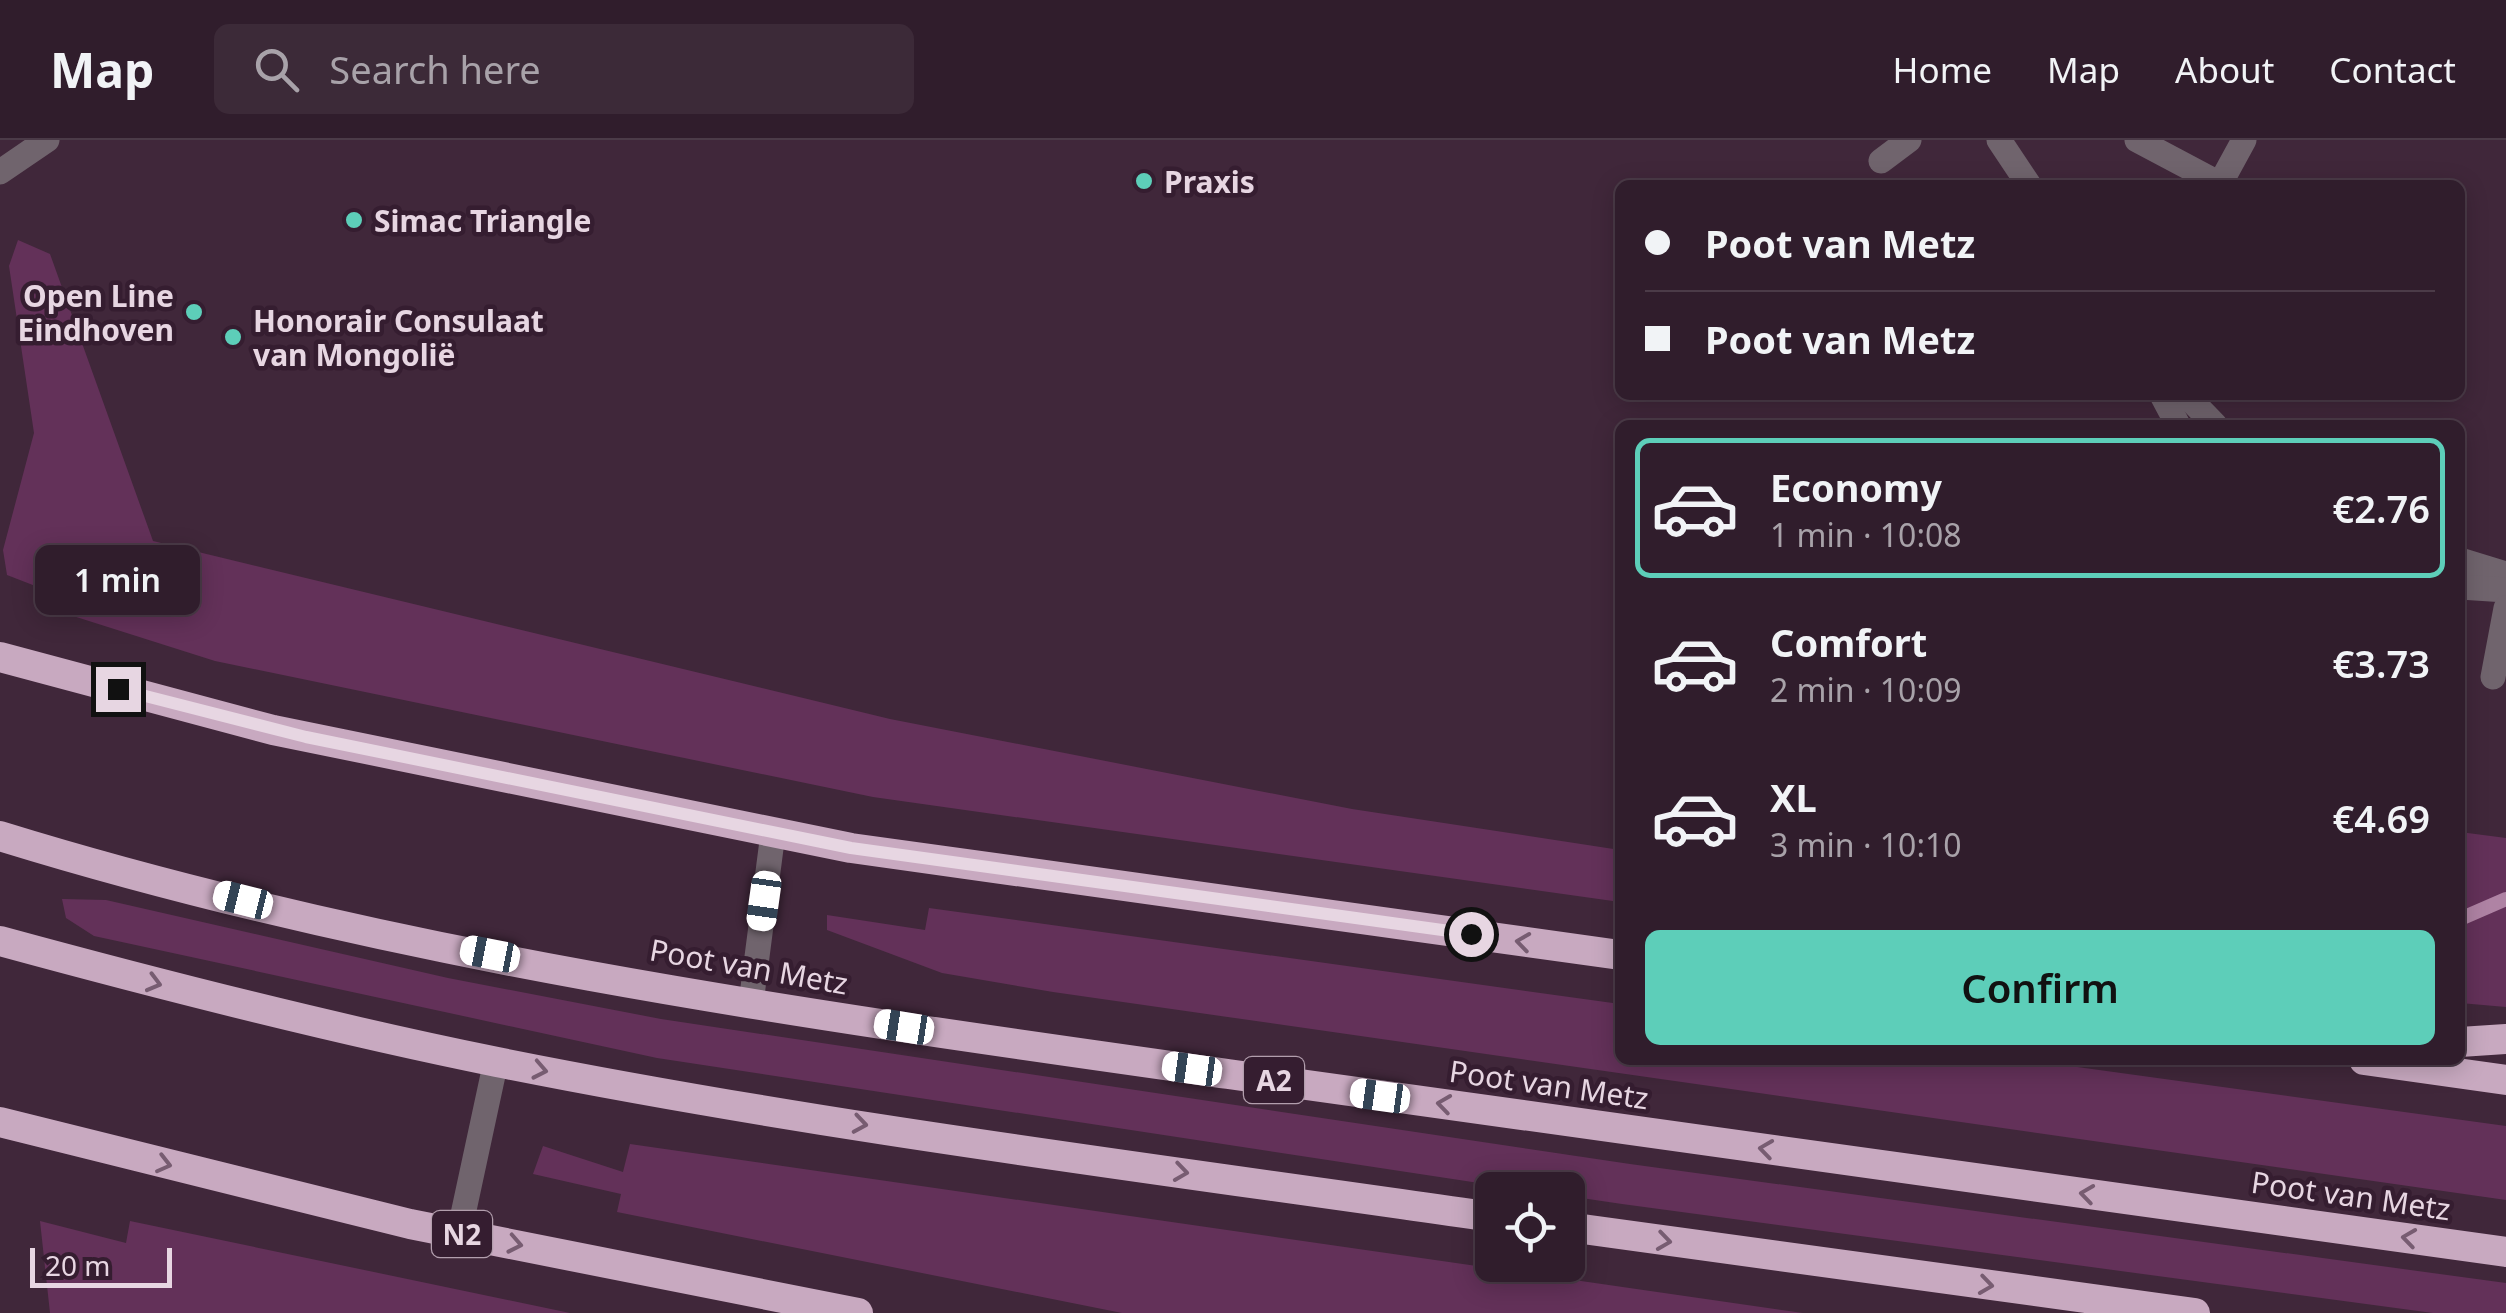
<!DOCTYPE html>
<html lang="en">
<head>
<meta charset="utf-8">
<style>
	:root { --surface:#301d2c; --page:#3c2a38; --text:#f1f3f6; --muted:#a8a2a9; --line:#4b3b48; --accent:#5dceb9 }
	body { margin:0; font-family:"Noto Sans",sans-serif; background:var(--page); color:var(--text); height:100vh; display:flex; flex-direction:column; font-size:38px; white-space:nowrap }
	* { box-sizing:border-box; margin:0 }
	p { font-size:32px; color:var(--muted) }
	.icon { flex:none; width:55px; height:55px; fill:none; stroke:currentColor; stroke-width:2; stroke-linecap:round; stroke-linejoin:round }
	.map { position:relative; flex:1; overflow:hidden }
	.details { position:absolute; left:1615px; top:280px; width:850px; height:645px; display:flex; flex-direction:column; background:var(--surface); border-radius:15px; box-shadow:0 5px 25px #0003,0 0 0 2px var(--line) }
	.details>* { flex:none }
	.hud { position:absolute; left:1615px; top:40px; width:850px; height:220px; border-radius:15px; box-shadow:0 5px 25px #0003,0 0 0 2px var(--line); display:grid; align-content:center; height:220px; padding:0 30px; background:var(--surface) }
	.controls { position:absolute; left:1475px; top:1032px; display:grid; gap:20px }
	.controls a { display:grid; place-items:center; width:110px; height:110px; border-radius:15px; background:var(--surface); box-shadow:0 5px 25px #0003,0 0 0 2px var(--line); font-size:50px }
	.scale { position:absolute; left:30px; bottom:25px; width:142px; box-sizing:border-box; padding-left:10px; border:5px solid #e7d6e2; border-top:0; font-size:28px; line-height:35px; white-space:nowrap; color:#e7d6e2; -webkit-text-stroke:8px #351d30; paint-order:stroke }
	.end { position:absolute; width:45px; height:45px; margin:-22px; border:12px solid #e7d6e2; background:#111; box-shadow:0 0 0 5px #111 }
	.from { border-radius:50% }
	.bubble { position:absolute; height:70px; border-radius:15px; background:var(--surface); box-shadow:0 5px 25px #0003,0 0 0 2px var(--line); font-size:32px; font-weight:600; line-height:70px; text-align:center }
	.car { position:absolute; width:30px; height:60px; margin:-30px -15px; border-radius:12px; box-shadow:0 0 8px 2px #0007; background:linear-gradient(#fff 24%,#345 0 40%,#fff 0 76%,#345 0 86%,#fff 0) }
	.hud b { display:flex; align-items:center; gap:35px; height:95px; font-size:38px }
	.hud b+b { border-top:2px solid var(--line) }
	.hud i { width:25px; height:25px; background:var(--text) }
	ul { padding:18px 0 0; list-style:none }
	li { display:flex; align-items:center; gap:30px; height:140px; margin:0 20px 15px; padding:0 10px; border:5px solid transparent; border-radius:15px }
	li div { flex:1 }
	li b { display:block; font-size:38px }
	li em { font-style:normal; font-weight:600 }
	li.on { border-color:var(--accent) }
	li>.icon { width:90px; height:90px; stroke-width:1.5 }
	.cta { display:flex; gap:20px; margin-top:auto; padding:20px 30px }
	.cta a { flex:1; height:115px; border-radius:15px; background:var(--accent); color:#111; font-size:40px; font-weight:600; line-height:115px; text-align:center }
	header { display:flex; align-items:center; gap:60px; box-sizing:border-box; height:140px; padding:0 50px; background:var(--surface); border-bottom:2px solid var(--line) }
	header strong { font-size:48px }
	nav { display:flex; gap:55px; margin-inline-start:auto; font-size:35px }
	.search { width:700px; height:90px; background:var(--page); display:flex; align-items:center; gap:25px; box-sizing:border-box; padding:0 35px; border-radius:15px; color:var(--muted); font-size:38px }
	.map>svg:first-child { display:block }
	.green { fill:#633159 }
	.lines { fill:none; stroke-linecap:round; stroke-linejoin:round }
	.stream { stroke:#af83a4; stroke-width:14 }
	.minor { stroke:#70646d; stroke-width:25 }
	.highway { stroke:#c8a9c0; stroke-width:30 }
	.oneway { stroke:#775c71 }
	.route { stroke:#e7d6e2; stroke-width:12 }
	.poi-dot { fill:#5dceb9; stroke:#351d30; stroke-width:4 }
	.labels { text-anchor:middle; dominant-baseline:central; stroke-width:9; stroke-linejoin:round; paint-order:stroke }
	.shield { fill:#351d30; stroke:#b29ead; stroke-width:2.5 }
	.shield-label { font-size:28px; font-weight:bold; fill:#e7d6e2 }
	.poi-label { font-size:30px; font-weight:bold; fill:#e7d6e2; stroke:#351d30; text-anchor:start }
	.street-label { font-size:30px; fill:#e7d6e2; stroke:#351d30 }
</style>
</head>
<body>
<header>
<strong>Map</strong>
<div class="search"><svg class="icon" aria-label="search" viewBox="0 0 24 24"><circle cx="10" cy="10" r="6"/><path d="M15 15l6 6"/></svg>Search here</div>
<nav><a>Home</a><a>Map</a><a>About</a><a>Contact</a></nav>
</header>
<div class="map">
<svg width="2506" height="1173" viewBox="0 0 2506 1173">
	<rect width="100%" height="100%" fill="#40273a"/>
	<g class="green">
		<polygon points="18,100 50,114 153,401 890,579 1352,669 1620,710 1620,762 873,657 215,521 70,475 74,461 7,435 3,410 34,293 9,126"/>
		<polygon points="2460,692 2506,698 2506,867 2460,863"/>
		<polygon points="62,759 106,760 448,838 661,879 1630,1024 2506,1143 2506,1173 2433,1173 1622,1064 1568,1056 1568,1050 1525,1050 657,918 94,796 66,778"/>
		<polygon points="929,768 1620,864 1620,920 2027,920 2506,986 2506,1060 1053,852 942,833 827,790 827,775 925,790"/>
		<polygon points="630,1004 1803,1173 1122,1173 617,1072 621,1054 533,1034 543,1006 623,1032"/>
		<polygon points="40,1081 126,1103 130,1081 570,1173 50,1173"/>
	</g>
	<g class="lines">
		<polyline class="stream" points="2460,779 2506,759"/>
		<g class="minor">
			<polyline points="1999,0 2029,45"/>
			<polyline points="2137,0 2220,44 2244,0"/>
			<polyline points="1881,21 1909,0"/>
			<polyline points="0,32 47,0"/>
			<polyline points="2162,255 2178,285"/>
			<polyline points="2186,255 2215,285"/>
			<polyline points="2460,420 2506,434"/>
			<polyline points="2460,447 2506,450"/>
			<polyline points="2493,537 2506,468"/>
			<polyline points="751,863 773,693"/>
			<polyline points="459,1093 496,921"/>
		</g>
		<g class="highway">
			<polyline points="0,517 273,590 851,708 1620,815"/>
			<path d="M0,696C398,819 817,876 1228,934C1654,994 2080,1053 2506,1112"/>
			<path d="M0,801C165,846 329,888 497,922C826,988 1160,1029 1492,1077"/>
			<polyline points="2460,902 2506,899"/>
			<polyline points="2364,920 2506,940"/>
			<polyline points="0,982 410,1084 858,1173"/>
			<polyline points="1568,1087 2195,1173"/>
		</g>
	</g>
	<defs><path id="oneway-chevron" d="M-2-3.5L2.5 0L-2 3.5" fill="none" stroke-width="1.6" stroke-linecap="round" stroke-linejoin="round" transform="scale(2.5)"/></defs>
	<g class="oneway">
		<use href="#oneway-chevron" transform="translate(1523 802) rotate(-172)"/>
		<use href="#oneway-chevron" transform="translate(154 843) rotate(15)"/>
		<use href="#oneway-chevron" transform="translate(540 930) rotate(11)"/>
		<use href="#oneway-chevron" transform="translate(1444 964) rotate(-172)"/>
		<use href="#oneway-chevron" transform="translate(860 984) rotate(9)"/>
		<use href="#oneway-chevron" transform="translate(1766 1009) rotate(-172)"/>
		<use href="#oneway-chevron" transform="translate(164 1024) rotate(14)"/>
		<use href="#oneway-chevron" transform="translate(1181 1032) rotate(8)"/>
		<use href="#oneway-chevron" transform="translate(2087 1054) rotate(-172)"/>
		<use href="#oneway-chevron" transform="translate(2409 1098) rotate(-172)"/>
		<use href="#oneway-chevron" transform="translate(1664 1101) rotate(8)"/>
		<use href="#oneway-chevron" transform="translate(515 1104) rotate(11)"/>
		<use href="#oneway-chevron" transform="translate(1986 1145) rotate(8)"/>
	</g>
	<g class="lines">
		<polyline class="route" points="118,549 306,597 851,708 1471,794"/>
	</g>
	<g class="poi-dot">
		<circle cx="1144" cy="41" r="10"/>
		<circle cx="354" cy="80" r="10"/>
		<circle cx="194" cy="172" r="10"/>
		<circle cx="233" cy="197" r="10"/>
	</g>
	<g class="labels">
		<g class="shield">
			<rect x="1244" y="917" width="60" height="46" rx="8"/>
			<rect x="432" y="1071" width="60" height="46" rx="8"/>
		</g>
		<g class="shield-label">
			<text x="1274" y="940">A2</text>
			<text x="462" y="1094">N2</text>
		</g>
		<g class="poi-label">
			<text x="1164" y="41">Praxis</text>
			<text x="374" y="80">Simac Triangle</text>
			<text x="174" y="155" text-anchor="end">Open Line<tspan x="174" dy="34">Eindhoven</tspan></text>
			<text x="253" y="180">Honorair Consulaat<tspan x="253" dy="34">van Mongolië</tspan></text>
		</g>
		<g class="street-label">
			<text transform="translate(749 826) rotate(10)">Poot van Metz</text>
			<text transform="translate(1549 944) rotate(8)">Poot van Metz</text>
			<text transform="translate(2351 1055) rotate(8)">Poot van Metz</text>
		</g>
	</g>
</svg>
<div class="controls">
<a><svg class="icon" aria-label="locate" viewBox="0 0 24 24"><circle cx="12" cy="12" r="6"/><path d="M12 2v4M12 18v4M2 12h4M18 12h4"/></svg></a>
</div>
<div class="scale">20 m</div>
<i class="end from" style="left:1471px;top:794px"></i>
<i class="end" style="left:118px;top:549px"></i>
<div class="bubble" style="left:35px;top:405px;width:165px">1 min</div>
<i class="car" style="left:243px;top:760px;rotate:284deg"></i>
<i class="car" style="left:764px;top:761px;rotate:188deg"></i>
<i class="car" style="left:490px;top:814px;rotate:281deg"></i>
<i class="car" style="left:904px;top:887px;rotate:279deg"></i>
<i class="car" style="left:1192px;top:929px;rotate:278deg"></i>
<i class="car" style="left:1380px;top:956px;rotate:278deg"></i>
<div class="hud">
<b><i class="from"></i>Poot van Metz</b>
<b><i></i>Poot van Metz</b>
</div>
<section class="details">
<ul>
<li class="on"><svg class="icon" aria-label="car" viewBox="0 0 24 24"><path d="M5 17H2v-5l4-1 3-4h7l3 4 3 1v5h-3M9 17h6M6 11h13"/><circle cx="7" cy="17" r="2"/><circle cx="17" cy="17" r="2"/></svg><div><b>Economy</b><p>1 min · 10:08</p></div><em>€2.76</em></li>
<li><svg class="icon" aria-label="car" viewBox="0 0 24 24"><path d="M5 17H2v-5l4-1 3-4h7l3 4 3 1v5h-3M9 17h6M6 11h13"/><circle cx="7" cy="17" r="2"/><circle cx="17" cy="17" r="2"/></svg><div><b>Comfort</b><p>2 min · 10:09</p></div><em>€3.73</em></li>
<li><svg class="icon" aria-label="car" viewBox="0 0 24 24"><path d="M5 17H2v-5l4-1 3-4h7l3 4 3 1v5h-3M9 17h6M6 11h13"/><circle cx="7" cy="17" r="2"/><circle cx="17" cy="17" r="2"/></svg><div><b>XL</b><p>3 min · 10:10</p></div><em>€4.69</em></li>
</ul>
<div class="cta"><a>Confirm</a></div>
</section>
</div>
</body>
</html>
